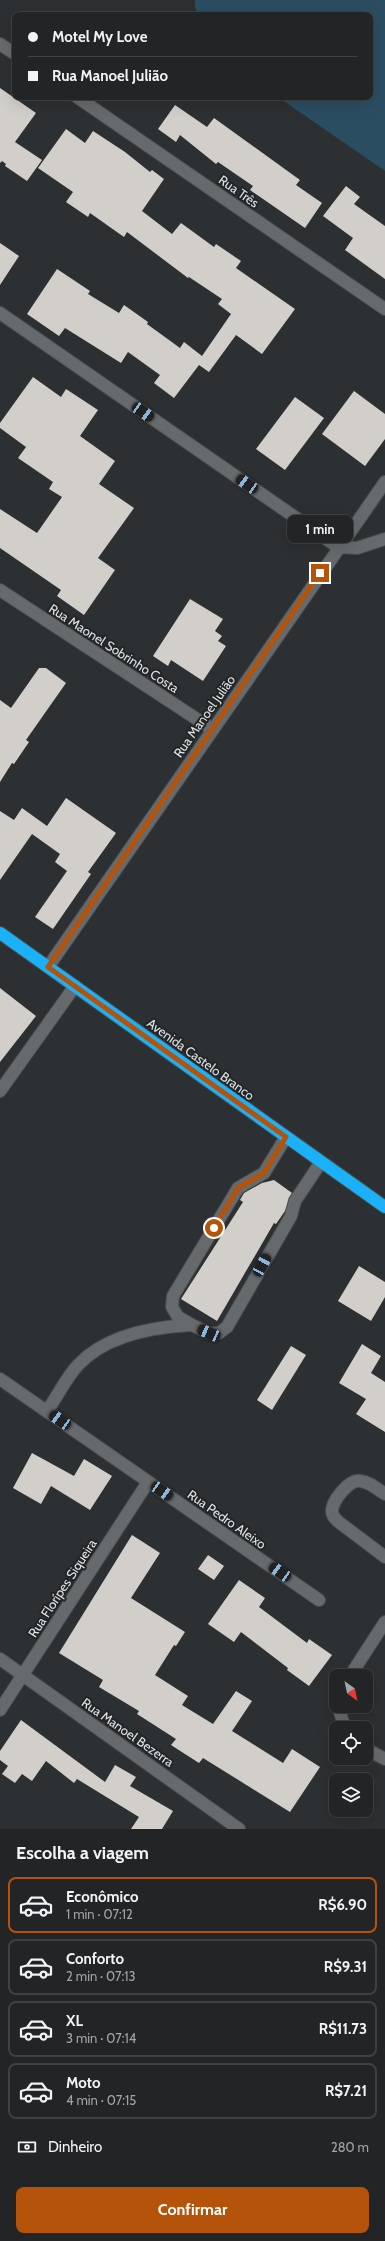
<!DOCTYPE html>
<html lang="pt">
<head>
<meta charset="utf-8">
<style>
	:root { --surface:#222426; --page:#2a2c2e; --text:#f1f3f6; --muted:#a2a4a7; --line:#3f4143; --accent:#b45309 }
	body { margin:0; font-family:Cabin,sans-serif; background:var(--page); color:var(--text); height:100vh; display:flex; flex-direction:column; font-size:15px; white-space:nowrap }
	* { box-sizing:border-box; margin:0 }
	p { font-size:13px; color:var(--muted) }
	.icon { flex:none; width:22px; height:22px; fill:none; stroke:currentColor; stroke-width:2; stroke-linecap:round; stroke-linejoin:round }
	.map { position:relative; height:1829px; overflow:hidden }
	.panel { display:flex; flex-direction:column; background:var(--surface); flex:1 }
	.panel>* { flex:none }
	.top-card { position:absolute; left:12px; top:12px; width:361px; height:88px; border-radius:8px; box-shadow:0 4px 16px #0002,0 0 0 1px var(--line); display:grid; align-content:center; height:88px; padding:0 16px; background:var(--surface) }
	.needle { width:26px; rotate:147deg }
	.buttons { position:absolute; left:329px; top:1669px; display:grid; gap:8px }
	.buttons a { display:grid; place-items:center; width:44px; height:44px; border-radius:8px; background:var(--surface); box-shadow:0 4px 16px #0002,0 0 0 1px var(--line); font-size:20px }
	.end { position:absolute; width:18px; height:18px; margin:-9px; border:5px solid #b45309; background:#fff; box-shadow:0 0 0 2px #fff }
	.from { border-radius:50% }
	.bubble { position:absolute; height:28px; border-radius:8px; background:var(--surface); box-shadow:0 4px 16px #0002,0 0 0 1px var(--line); font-size:13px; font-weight:800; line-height:28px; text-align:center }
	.car { position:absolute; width:12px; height:24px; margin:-12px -6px; border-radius:5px; box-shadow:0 0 3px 1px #0007; background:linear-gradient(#222 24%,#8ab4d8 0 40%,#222 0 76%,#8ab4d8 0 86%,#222 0) }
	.top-card b { display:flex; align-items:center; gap:14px; height:38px; font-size:15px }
	.top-card b+b { border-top:1px solid var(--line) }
	.top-card i { width:10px; height:10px; background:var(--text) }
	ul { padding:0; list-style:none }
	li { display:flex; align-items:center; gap:12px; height:56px; margin:0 8px 6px; padding:0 8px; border:2px solid var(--line); border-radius:8px }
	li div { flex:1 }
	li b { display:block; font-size:15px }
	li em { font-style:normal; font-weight:800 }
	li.active { border-color:var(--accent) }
	li>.icon { width:36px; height:36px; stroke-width:1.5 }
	h2 { padding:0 16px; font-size:18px; line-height:48px }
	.pay { display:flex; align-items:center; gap:10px; height:44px; padding:0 16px; font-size:15px }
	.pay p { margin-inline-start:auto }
	.cta { display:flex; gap:8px; margin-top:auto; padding:8px 16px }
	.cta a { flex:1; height:46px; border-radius:8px; background:var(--accent); color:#fff; font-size:16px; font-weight:800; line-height:46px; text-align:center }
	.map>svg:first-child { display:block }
	.green { fill:#2b4d62 }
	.building { fill:#d2cfcb }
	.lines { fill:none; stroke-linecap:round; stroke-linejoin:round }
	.lane-casing { stroke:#4a4d4e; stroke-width:14 }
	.street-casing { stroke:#4a4d4e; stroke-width:14 }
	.highway-casing { stroke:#4a4d4e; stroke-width:14 }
	.lane { stroke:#666a6c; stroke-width:12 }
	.street { stroke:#666a6c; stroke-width:12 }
	.highway { stroke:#1ab1f9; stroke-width:12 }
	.route { stroke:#b45309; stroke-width:5 }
	.labels { text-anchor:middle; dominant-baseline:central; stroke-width:4; stroke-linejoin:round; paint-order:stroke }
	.street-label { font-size:13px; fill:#e0e2e3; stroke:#232628 }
</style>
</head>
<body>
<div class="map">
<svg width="385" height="1829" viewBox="0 0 385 1829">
	<rect width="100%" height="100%" fill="#2d3032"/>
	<polygon class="green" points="195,0 385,0 385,171 278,97 370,97 370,15 199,15 195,8"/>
	<g class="building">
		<polygon points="0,88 36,113 15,142 42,160 27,181 5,166 6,164 2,161 0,163"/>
		<polygon points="175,105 207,127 214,118 300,180 296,185 322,203 305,228 250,190 253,186 218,162 216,164 180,135 176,142 158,129"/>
		<polygon points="66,129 85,143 93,131 125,152 150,172 152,170 164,179 142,211 172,234 181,223 214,247 216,244 241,261 236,268 295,309 262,354 236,335 209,372 199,365 174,398 154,383 160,375 128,352 121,363 65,328 59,336 27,314 57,269 90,291 88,294 119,313 124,305 148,322 147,324 180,348 184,342 202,356 231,314 218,304 222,299 189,277 188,278 127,232 124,237 90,213 88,217 66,202 73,192 38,168"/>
		<polygon points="346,186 360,197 354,204 385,226 385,279 345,250 353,238 323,216"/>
		<polygon points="0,243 19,256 0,285"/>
		<polygon points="33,377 61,397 66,389 98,410 80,436 115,461 99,484 134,508 98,558 115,570 84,615 57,596 61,590 0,548 0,509 37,533 62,497 49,489 53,482 18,458 26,447 0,428 0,423"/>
		<polygon points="354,391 385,414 385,439 365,466 322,434"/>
		<polygon points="295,397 324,418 285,470 256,449"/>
		<polygon points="190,599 223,619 215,631 222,636 218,641 226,646 203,681 171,660 168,666 153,656"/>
		<polygon points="39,668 46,668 66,683 26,740 29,742 14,764 12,763 0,782 0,700 11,708"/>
		<polygon points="66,798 116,833 88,872 91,874 53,929 35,917 67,871 55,862 60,854 32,834 0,880 0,811 14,820 22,808 47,826"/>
		<polygon points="0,988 36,1016 0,1062"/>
		<polygon points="274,1180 292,1193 285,1211 276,1224 274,1223 217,1321 181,1299 243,1202 240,1200 244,1193 262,1183"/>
		<polygon points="359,1266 385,1282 385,1297 371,1321 338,1301"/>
		<polygon points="362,1344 381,1356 371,1373 385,1382 385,1432 356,1414 366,1399 339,1383"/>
		<polygon points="291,1346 306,1355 272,1410 257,1400"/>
		<polygon points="32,1453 74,1476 84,1459 112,1476 90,1510 51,1486 41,1504 13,1488"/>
		<polygon points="132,1535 160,1553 131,1598 185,1632 176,1646 174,1645 155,1675 188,1696 182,1705 213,1724 236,1691 252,1701 232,1731 283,1763 292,1749 320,1767 290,1812 203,1758 199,1763 171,1745 176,1739 137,1714 139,1711 99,1687 103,1680 59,1653"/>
		<polygon points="208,1555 224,1566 214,1580 198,1569"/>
		<polygon points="239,1580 265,1598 259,1607 307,1643 309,1639 332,1655 309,1686 287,1670 288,1668 241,1632 234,1642 208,1624"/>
		<polygon points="21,1720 105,1782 115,1765 136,1777 130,1786 173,1811 162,1829 131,1829 139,1817 77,1779 74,1783 46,1761 32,1781 22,1774 15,1783 2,1774 8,1766 0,1760 0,1751"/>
	</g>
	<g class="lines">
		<g class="lane-casing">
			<g id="lane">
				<polyline points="286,1137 264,1173 238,1188 173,1296 172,1307 178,1317 192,1325 209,1333 219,1333 227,1327 291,1216 295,1201 321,1162"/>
				<path d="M47,1411C57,1397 66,1378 78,1365C106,1335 152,1327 191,1325"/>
				<path d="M385,1494C377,1489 370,1482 360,1481C349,1479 332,1501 332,1511C332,1516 336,1520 340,1523L385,1557"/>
				<polyline points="350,1676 385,1622"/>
				<polyline points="338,1706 345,1728"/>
				<polyline points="366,1749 385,1759"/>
			</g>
		</g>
		<g class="street-casing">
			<g id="street">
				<polyline points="0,44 15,54"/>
				<polyline points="77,97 385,309"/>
				<polyline points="0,313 338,547 357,548 385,539"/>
				<polyline points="0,590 212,729"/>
				<polyline points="48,967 385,482"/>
				<polyline points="0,1091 75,986"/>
				<polyline points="0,1379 319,1600"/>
				<polyline points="0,1659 239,1829"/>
				<polyline points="0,1710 148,1482"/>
			</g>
		</g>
		<g class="highway-casing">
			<polyline id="highway" points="0,933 385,1207"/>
		</g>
		<use href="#lane" class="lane"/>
		<use href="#street" class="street"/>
		<use href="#highway" class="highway"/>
	</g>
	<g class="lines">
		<polyline class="route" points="214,1228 238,1188 264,1173 286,1137 48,967 320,573"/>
	</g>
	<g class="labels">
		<g class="street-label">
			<text transform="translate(239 191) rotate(35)">Rua Três</text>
			<text transform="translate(114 648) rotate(33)">Rua Maonel Sobrinho Costa</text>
			<text transform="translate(204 716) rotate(-55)">Rua Manoel Julião</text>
			<text transform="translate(201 1059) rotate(36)">Avenida Castelo Branco</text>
			<text transform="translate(227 1519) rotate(35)">Rua Pedro Aleixo</text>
			<text transform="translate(62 1588) rotate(-57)">Rua Florípes Siqueira</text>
			<text transform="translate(128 1732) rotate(35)">Rua Manoel Bezerra</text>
		</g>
	</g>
</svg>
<div class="buttons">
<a><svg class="needle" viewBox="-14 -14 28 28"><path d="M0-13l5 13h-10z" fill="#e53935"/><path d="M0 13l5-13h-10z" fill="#a2a4a7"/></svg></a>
<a><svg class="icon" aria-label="locate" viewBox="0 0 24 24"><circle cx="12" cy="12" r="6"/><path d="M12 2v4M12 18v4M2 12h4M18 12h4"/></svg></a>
<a><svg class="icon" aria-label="layers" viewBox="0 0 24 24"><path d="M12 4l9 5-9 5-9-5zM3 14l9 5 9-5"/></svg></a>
</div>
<i class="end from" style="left:214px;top:1228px"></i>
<i class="end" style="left:320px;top:573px"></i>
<div class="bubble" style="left:287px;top:515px;width:66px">1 min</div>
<i class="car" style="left:143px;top:412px;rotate:125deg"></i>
<i class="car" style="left:247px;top:484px;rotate:305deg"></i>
<i class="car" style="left:262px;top:1265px;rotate:29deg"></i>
<i class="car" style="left:209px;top:1333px;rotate:294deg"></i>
<i class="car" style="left:60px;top:1420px;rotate:305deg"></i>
<i class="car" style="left:162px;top:1491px;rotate:124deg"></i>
<i class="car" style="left:280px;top:1572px;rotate:305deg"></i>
<div class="top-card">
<b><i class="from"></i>Motel My Love</b>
<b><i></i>Rua Manoel Julião</b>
</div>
</div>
<section class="panel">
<h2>Escolha a viagem</h2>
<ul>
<li class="active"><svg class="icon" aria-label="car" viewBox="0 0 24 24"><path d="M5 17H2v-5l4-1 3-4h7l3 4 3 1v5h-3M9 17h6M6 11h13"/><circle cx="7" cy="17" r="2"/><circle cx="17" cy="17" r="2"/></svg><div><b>Econômico</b><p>1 min · 07:12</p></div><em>R$6.90</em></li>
<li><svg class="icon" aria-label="car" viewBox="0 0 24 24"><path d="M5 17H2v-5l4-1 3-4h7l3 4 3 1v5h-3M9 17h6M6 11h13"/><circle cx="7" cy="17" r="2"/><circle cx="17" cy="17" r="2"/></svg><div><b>Conforto</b><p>2 min · 07:13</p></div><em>R$9.31</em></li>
<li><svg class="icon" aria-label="car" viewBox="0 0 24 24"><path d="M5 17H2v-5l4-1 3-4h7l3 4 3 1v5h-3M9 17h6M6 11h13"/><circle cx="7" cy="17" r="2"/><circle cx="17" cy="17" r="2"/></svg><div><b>XL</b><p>3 min · 07:14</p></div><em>R$11.73</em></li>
<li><svg class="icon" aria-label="car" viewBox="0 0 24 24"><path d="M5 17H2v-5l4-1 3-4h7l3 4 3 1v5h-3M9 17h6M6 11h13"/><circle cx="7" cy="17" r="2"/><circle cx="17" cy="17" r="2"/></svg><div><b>Moto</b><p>4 min · 07:15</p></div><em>R$7.21</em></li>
</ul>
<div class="pay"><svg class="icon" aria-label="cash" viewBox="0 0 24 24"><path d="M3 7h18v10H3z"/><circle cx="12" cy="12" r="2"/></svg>Dinheiro<p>280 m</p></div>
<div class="cta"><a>Confirmar</a></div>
</section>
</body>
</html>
